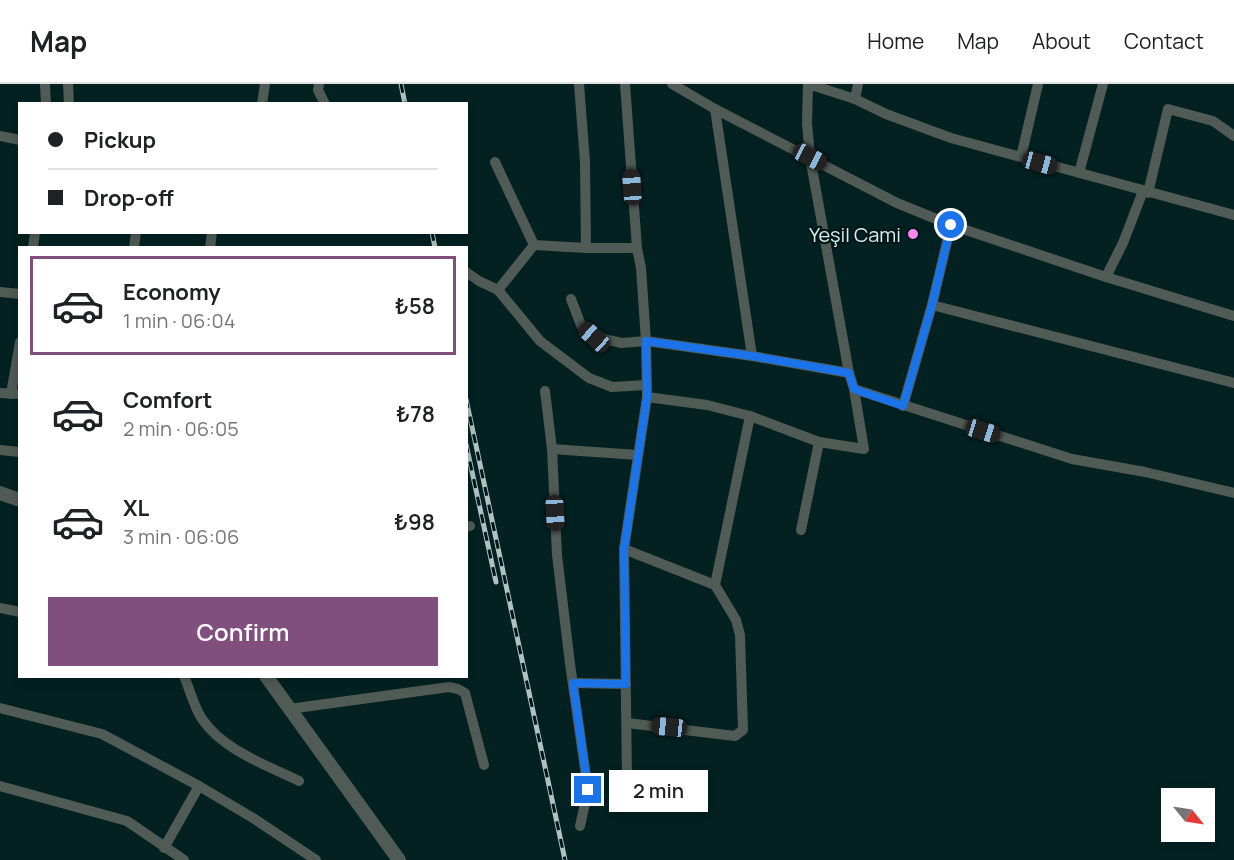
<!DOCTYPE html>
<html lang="en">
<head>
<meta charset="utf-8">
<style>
	:root { --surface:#fff; --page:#f2f2f2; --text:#202124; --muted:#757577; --line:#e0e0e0; --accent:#814f7d }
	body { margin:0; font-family:Manrope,sans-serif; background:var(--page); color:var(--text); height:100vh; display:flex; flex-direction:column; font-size:22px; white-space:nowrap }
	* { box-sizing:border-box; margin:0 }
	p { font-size:20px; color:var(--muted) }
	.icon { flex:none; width:33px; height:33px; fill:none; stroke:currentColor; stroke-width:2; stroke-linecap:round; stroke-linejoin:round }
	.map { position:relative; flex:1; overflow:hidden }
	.details { position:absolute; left:18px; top:162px; width:450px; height:432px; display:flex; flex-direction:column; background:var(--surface); border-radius:0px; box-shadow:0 3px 9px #0003 }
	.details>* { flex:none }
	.banner { position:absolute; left:18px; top:18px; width:450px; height:132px; border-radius:0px; box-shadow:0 3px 9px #0003; display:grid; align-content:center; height:132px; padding:0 30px; background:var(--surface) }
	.needle { width:39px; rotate:120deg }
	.controls { position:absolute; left:1161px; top:704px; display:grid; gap:12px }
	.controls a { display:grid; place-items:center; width:54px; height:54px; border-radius:0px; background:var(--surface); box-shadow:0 3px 9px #0003; font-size:30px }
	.end { position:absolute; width:27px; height:27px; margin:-14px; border:8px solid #1a73e8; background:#fff; box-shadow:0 0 0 3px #fff }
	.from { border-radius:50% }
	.bubble { position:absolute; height:42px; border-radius:0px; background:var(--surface); box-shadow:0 3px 9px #0003; font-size:20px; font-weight:600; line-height:42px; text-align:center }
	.car { position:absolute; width:18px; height:36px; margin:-18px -9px; border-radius:8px; box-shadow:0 0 4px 2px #0007; background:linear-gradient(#222 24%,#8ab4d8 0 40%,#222 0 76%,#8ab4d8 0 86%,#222 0) }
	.banner b { display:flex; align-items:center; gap:21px; height:57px; font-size:22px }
	.banner b+b { border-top:2px solid var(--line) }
	.banner i { width:15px; height:15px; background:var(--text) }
	ul { padding:10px 0 0; list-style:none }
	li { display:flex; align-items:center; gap:18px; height:99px; margin:0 12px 9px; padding:0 18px; border:3px solid transparent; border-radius:0px }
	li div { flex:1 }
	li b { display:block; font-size:22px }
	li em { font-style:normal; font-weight:600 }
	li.current { border-color:var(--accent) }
	li>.icon { width:54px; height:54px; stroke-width:1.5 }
	.action { display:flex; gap:12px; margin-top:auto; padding:12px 30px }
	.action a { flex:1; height:69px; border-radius:0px; background:var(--accent); color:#fff; font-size:24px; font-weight:600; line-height:69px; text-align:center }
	header { display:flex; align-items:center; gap:36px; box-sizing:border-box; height:84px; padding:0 30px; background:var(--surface); border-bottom:2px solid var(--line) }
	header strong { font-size:28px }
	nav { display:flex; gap:33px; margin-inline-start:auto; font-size:21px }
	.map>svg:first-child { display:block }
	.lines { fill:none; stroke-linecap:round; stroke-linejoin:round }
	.minor { stroke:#505b56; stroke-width:10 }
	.tertiary { stroke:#505b56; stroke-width:14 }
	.rail-casing { stroke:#aec2c2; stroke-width:5 }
	.rail { stroke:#001718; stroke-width:3; stroke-dasharray:9; stroke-linecap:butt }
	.route { stroke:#1a73e8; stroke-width:8 }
	.poi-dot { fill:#f888e9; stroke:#001718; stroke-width:2 }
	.labels { text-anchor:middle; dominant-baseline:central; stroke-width:4.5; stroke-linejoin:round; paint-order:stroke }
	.poi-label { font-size:20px; fill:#dbecec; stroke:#001718; text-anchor:end }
</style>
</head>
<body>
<header>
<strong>Map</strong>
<nav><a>Home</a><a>Map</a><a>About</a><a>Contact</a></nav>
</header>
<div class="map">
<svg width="1234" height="776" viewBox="0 0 1234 776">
	<rect width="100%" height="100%" fill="#032121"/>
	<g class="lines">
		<g class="minor">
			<polyline points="45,0 46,20"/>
			<polyline points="68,0 69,20"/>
			<polyline points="319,0 318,6 325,20"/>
			<polyline points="579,0 585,78 586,164"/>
			<polyline points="625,0 637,164 641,184 646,257 647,313 624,465 627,696"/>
			<polyline points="672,0 715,25 897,119 951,141 1106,193 1234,232"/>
			<polyline points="808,0 855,15 886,30 951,54 1234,131"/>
			<polyline points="855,15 858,0"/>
			<polyline points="262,20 265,0"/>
			<polyline points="715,25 752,272 849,289"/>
			<polyline points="0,52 20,56"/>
			<polyline points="1021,73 1038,0"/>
			<polyline points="495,78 534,161"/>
			<polyline points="1079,89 1103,0"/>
			<polyline points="1148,109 1168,25 1213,37 1234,52"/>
			<polyline points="33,164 35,148"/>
			<polyline points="134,164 136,148"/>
			<polyline points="210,164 212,148"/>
			<polyline points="466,188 479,197 498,206 534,161 586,164 637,164"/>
			<polyline points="1106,193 1123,159 1143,107"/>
			<polyline points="498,206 540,257 589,294 612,303 646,301"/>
			<polyline points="0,208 20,210"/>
			<polyline points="571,215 581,241 594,253 622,259 646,257 752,272"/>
			<polyline points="932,221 951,141"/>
			<polyline points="854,305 1072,375 1145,388 1234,409"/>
			<polyline points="545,307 552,365 557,471 570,580 588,706 580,742"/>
			<polyline points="0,309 20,310"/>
			<polyline points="11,310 20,258"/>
			<polyline points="647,313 707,321 750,332 819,358 864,365 854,305 849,289 810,73 807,39 808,0"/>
			<polyline points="903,322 932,221 1234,299"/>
			<polyline points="552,365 638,371"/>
			<polyline points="0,366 20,368"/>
			<polyline points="466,443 470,442"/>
			<polyline points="801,446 819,358"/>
			<polyline points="624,465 715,501"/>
			<polyline points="0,524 20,528"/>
			<path d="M184,592C190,606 194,623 202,635C223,666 266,681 299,697"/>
			<polyline points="573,599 626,600"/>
			<polyline points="0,624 102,650 199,702 253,734 316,776"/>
			<polyline points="289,625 449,603 458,605 465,609 484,681"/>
			<polyline points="627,639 735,652 743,646 740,551 736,536 715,501 750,332"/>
			<polyline points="0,702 127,737 184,776"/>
			<polyline points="164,764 199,702"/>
		</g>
		<g class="tertiary">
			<polyline points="0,409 20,416"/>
			<polyline points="266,592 399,776"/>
		</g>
		<g class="rail-casing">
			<g id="rail">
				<polyline points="401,0 405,20"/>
				<polyline points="432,148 435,164"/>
				<polyline points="466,315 565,776"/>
				<polyline points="466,360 496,498"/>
			</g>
		</g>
		<use href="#rail" class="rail"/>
	</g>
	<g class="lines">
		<polyline class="route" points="588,706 573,599 626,600 624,465 647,313 646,257 752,272 849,289 854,305 903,322 932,221 951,141"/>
	</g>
	<circle class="poi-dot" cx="913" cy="150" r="6"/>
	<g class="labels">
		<g class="poi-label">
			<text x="901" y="150">Yeşil Cami</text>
		</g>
	</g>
</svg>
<div class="controls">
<a><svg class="needle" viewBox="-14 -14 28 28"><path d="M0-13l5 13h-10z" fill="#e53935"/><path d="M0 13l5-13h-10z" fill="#757577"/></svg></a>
</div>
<i class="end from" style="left:951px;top:141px"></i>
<i class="end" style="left:588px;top:706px"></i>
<div class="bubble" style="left:609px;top:686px;width:99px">2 min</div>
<i class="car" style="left:810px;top:73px;rotate:118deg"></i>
<i class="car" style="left:1040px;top:79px;rotate:105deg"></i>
<i class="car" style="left:632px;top:103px;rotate:356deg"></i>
<i class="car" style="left:594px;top:253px;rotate:312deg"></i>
<i class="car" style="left:983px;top:347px;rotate:107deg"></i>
<i class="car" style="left:555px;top:429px;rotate:177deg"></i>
<i class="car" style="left:669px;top:643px;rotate:276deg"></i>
<div class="banner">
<b><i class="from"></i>Pickup</b>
<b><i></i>Drop-off</b>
</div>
<section class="details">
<ul>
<li class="current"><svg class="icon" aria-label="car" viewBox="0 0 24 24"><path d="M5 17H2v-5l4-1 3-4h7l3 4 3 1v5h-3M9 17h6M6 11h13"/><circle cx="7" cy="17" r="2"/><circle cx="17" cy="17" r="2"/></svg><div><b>Economy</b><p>1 min · 06:04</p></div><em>₺58</em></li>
<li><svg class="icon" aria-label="car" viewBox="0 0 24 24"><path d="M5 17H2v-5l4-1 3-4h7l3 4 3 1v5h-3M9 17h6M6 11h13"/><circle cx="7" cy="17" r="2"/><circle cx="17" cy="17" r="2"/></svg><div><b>Comfort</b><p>2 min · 06:05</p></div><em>₺78</em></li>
<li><svg class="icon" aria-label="car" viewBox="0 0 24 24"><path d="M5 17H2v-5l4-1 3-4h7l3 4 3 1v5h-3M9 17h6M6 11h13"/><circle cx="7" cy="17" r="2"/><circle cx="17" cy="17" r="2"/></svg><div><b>XL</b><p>3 min · 06:06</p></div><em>₺98</em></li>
</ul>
<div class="action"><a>Confirm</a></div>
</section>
</div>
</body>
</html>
